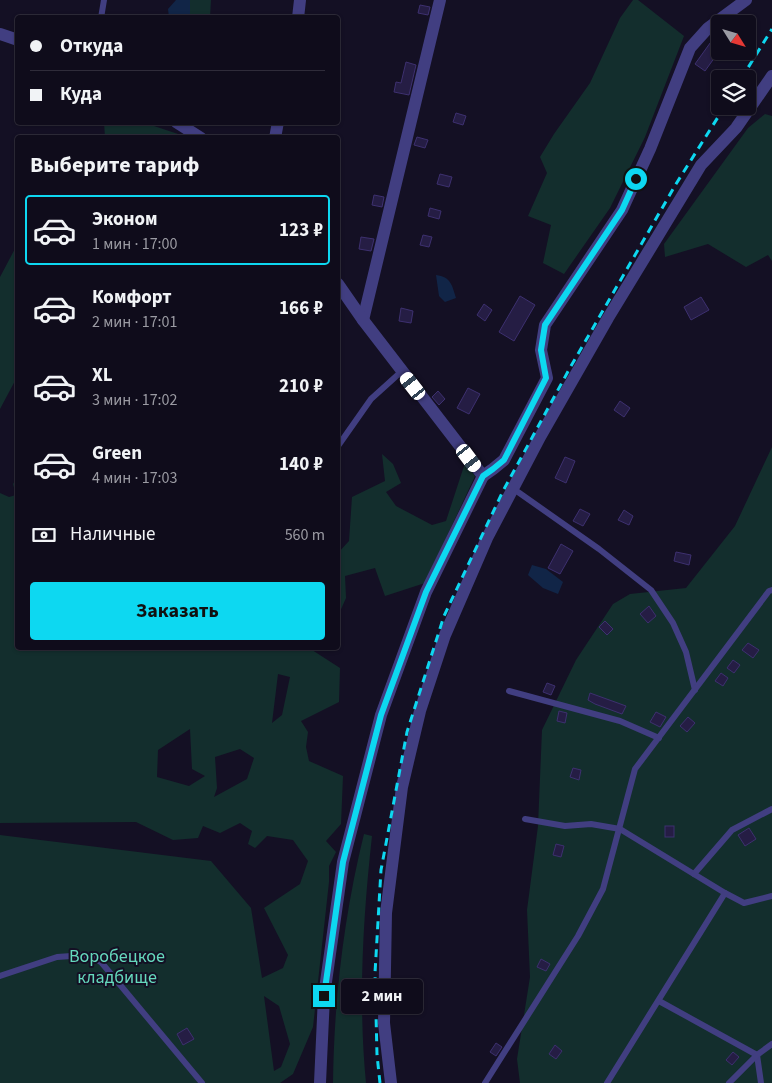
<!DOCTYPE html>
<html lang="ru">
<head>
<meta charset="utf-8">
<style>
	:root { --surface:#0f0c1b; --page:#1d1a28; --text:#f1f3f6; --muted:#9b9ba3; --line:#2f2c3a; --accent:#0dd8f1 }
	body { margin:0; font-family:"Source Sans 3",sans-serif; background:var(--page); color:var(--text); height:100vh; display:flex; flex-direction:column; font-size:19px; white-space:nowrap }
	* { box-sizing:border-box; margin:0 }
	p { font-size:16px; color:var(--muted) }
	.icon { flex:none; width:28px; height:28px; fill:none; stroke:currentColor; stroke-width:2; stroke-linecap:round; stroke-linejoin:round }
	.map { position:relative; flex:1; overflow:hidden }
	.drawer { position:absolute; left:15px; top:135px; width:325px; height:515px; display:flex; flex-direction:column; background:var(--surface); border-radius:5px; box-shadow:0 1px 4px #0004,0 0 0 1px var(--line) }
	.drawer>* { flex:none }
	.hud { position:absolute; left:15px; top:15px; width:325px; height:110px; border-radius:5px; box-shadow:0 1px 4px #0004,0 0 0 1px var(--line); display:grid; align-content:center; height:110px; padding:0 15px; background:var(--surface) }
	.needle { width:32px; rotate:127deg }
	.controls { position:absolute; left:711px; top:15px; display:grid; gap:10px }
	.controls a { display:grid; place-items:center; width:45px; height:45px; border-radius:5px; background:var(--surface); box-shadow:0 1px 4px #0004,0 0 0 1px var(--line); font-size:25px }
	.end { position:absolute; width:22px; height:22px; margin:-11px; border:6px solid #0dd8f1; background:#111; box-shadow:0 0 0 2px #111 }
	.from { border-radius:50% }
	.bubble { position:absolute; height:35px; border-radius:5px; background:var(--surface); box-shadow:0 1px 4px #0004,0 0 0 1px var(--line); font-size:16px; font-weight:700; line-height:35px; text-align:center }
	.car { position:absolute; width:15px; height:30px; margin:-15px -8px; border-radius:6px; box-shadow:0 0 4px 1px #0007; background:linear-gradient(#fff 24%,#345 0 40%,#fff 0 76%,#345 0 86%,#fff 0) }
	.hud b { display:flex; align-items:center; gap:18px; height:48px; font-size:19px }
	.hud b+b { border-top:1px solid var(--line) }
	.hud i { width:12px; height:12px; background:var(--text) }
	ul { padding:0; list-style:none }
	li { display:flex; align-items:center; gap:15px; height:70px; margin:0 10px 8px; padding:0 5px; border:2px solid transparent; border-radius:5px }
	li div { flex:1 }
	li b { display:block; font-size:19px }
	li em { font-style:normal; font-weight:700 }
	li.current { border-color:var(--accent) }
	li>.icon { width:45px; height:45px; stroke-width:1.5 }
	h2 { padding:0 15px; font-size:22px; line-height:60px }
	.pay { display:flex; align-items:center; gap:12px; height:55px; padding:0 15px; font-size:19px }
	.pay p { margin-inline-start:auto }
	.action { display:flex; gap:10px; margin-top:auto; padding:10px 15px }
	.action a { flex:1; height:58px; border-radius:5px; background:var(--accent); color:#111; font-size:20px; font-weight:700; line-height:58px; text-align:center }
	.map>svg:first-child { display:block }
	.green { fill:#132e2d; fill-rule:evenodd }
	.water { fill:#112547 }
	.building { fill:#251d44; stroke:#3d306f }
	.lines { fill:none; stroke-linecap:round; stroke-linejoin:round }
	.service { stroke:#413e81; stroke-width:6 }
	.minor { stroke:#413e81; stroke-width:12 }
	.rail { stroke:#0dd8f1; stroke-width:3; stroke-dasharray:8 6; stroke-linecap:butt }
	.route { stroke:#0dd8f1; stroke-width:6 }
	.labels { text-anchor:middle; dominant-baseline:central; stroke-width:4; stroke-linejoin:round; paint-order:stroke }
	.park-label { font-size:18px; fill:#65d9bd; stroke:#141024 }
</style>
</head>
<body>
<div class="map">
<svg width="772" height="1083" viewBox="0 0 772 1083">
	<rect width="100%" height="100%" fill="#141024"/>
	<g class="green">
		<polygon points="190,0 211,0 210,17 190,17"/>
		<polygon points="633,0 638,0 684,36 645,137 610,208 564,274 543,263 551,225 528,216 547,173 540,157 554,134 590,83 620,18"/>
		<polygon points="765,114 772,116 772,261 768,255 746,267 708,244 665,257 664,244 748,128"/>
		<polygon points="104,123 145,123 187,137 105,137"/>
		<polygon points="17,245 17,377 0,409 0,277"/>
		<polygon points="772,447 772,1083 520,1083 517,1059 530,977 527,910 538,826 542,730 576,660 613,604 630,594 686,588 735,526"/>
		<polygon points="382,454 393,464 401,483 386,492 396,506 432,525 446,521 465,463 475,476 425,583 385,596 375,568 345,576 346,598 338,616 338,553 349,541 352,497 385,481"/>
		<path d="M17,477L18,648H309L340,668L339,702L301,721L308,732L306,747L309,761L343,776L341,824L326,841L336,852L329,866V882L313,1027L293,1074L280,1083H0V835L211,861L251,908L262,978L283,968L288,955L264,908L300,884L308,861L293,840L267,836L255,848L248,844L252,831L240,823L220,833L203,826L198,838L173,840L136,822L0,823V493L9,497L16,495L13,484ZM278,674L290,677L282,715L272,723ZM190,729L192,769L205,776L189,786L157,777L158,750ZM240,749L254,758L247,779L214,797L217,788L215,757ZM264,996L279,1006L290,1044L281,1067L274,1071Z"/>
		<path d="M364,834L372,836C363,918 358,1001 366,1083H333C334,999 344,915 364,834Z"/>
	</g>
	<g class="water">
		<polygon points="176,0 190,0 190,17 169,17 168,9"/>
		<path d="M436,275C451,277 452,285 456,298L445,302L439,296Z"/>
		<polygon points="532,565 546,569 563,582 558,594 543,588 528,575"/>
	</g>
	<g class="building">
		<polygon points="420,5 430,7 428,15 418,13"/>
		<polygon points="713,39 720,44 720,50 705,71 695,64"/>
		<polygon points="406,62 416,65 409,95 394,92 396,82 401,83"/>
		<polygon points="456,113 466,116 463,125 453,122"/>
		<polygon points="417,137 428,140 425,148 414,145"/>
		<polygon points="440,174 452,177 449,187 437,184"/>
		<polygon points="374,195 384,197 382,207 372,205"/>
		<polygon points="430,208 441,211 439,219 428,216"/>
		<polygon points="423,235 432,237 429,247 420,245"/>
		<polygon points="361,237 374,239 371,251 359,249"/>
		<polygon points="520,296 535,305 514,341 499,332"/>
		<polygon points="701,297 709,310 691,320 684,307"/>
		<polygon points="484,304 492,310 485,321 477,315"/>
		<polygon points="401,308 413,311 411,323 399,321"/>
		<polygon points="468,388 480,394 469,414 457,408"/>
		<polygon points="438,391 445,399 439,405 432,397"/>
		<polygon points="620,401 630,408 624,417 614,410"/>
		<polygon points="565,457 575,461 566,483 555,478"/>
		<polygon points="580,509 590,514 583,526 573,521"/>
		<polygon points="624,510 633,516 629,525 618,520"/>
		<polygon points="561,544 573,551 560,574 548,568"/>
		<polygon points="676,552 691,555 689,565 674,561"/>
		<polygon points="649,606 656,616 648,623 640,614"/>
		<polygon points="605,621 613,629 607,635 599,627"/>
		<polygon points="748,643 759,650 753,658 742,650"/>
		<polygon points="733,660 740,665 734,673 727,668"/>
		<polygon points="721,673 728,678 723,686 715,681"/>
		<polygon points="547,683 555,686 551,695 543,692"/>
		<polygon points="590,693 626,706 622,714 595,704 588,700"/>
		<polygon points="559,711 567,713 565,723 557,721"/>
		<polygon points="656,712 666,717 660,727 650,722"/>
		<polygon points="688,717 695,723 687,732 680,726"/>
		<polygon points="573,768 581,770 579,780 570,777"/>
		<rect x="665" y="826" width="9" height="11"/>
		<polygon points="749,828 756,839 745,846 738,835"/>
		<polygon points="556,844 564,846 561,857 553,855"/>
		<polygon points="541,959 550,964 546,971 537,967"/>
		<polygon points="187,1028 194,1039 183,1045 177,1034"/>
		<polygon points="496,1043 502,1047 496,1056 490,1052"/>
		<polygon points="555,1045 562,1051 556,1059 549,1054"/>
		<polygon points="733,1052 739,1057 732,1065 726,1060"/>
	</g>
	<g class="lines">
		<g class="service">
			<polyline points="101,18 104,0"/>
			<polyline points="338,446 371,399 402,371"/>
			<polyline points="518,492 599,549 651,590 673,623 686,652 695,690"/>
			<polyline points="509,691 620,721 659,738"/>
			<polyline points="525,819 565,826 591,824 620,829 725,893 744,903 772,896"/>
			<polyline points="694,874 732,830 772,809"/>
			<polyline points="0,976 57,957 86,955 101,962 202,1083"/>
			<polyline points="659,1001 757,1055 761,1083"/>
			<polyline points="485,1083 578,936 603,889 635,769 769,591 772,590"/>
			<polyline points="607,1083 725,893"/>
			<polyline points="729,1083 757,1055 772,1044"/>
		</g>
		<g class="minor">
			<polyline points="298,18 300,0"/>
			<polyline points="0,34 18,40"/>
			<polyline points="176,122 201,138"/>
			<polyline points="275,138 278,122"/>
			<polyline points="363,320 440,0"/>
			<polyline points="483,476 493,469 504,460 547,378 541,350 545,325 622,210 650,149 690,48 708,28 746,0"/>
			<polyline points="320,1083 324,996 343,862 381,715 426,592 483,476 363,320 338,284"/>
			<polyline points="391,1083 384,1023 386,913 402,787 420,711 445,635 487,538 540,437 608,318 701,165 736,128 772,76"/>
		</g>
		<g class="rail">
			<polyline points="741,79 772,29"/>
			<polyline points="380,1083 377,1055 375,973 381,870 407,732 444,616 503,491 571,366 676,184 725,106"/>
		</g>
	</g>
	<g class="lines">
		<polyline class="route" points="324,996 343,862 381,715 426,592 483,476 493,469 504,460 546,378 541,350 545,325 622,210 636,179"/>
	</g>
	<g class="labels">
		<g class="park-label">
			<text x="117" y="956">Воробецкое<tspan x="117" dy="21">кладбище</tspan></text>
		</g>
	</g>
</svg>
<div class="controls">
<a><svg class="needle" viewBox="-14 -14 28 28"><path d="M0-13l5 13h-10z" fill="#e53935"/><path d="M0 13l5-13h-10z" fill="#9b9ba3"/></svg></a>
<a><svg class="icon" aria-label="layers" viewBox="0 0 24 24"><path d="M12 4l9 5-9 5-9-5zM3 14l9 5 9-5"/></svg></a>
</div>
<i class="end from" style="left:636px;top:179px"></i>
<i class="end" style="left:324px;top:996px"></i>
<div class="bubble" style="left:341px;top:979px;width:82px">2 мин</div>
<i class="car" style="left:413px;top:386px;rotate:322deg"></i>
<i class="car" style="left:469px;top:458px;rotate:143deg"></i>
<div class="hud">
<b><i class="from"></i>Откуда</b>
<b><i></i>Куда</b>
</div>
<section class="drawer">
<h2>Выберите тариф</h2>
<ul>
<li class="current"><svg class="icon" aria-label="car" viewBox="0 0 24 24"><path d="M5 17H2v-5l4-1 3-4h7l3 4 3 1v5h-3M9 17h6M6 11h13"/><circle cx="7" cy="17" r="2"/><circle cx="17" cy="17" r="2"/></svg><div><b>Эконом</b><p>1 мин · 17:00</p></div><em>123 ₽</em></li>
<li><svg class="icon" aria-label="car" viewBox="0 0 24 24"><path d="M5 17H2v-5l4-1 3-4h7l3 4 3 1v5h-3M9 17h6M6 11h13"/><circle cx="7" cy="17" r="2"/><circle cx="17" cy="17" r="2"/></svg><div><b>Комфорт</b><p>2 мин · 17:01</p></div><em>166 ₽</em></li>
<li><svg class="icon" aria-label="car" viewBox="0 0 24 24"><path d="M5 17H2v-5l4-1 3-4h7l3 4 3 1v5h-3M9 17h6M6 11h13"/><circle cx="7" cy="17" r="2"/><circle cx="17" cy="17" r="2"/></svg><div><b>XL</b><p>3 мин · 17:02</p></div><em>210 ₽</em></li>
<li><svg class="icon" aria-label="car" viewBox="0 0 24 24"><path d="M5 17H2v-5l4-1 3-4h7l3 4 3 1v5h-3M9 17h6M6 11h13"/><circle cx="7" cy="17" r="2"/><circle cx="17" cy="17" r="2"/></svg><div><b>Green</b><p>4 мин · 17:03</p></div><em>140 ₽</em></li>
</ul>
<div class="pay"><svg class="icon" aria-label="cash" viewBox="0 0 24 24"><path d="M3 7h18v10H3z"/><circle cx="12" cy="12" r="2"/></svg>Наличные<p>560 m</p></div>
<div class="action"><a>Заказать</a></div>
</section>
</div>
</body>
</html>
